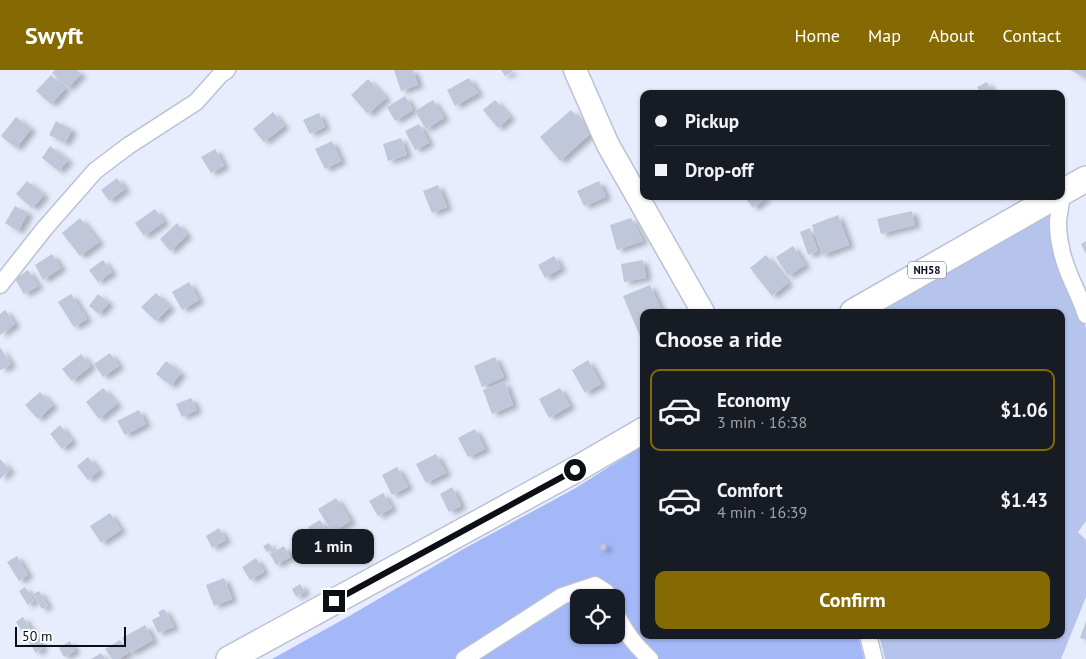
<!DOCTYPE html>
<html lang="en">
<head>
<meta charset="utf-8">
<style>
	:root { --surface:#171b24; --page:#242831; --text:#f1f3f6; --muted:#9ea1a6; --line:#363941; --accent:#856903 }
	body { margin:0; font-family:"PT Sans",sans-serif; background:var(--page); color:var(--text); height:100vh; display:flex; flex-direction:column; font-size:19px; white-space:nowrap }
	* { box-sizing:border-box; margin:0 }
	p { font-size:16px; color:var(--muted) }
	.icon { flex:none; width:28px; height:28px; fill:none; stroke:currentColor; stroke-width:2; stroke-linecap:round; stroke-linejoin:round }
	.map { position:relative; flex:1; overflow:hidden }
	.sheet { position:absolute; left:640px; top:239px; width:425px; height:330px; display:flex; flex-direction:column; background:var(--surface); border-radius:10px; box-shadow:0 1px 4px #0004 }
	.sheet>* { flex:none }
	.top-card { position:absolute; left:640px; top:20px; width:425px; height:110px; border-radius:10px; box-shadow:0 1px 4px #0004; display:grid; align-content:center; height:110px; padding:0 15px; background:var(--surface) }
	.buttons { position:absolute; left:570px; top:519px; display:grid; gap:10px }
	.buttons a { display:grid; place-items:center; width:55px; height:55px; border-radius:10px; background:var(--surface); box-shadow:0 1px 4px #0004; font-size:25px }
	.scale { position:absolute; left:15px; bottom:12px; width:111px; box-sizing:border-box; padding-left:5px; border:2px solid #0c0f15; border-top:0; font-size:14px; line-height:18px; white-space:nowrap; color:#0c0f15; -webkit-text-stroke:4px #f9fbff; paint-order:stroke }
	.end { position:absolute; width:22px; height:22px; margin:-11px; border:6px solid #0c0f15; background:#fff; box-shadow:0 0 0 2px #fff }
	.from { border-radius:50% }
	.bubble { position:absolute; height:35px; border-radius:10px; background:var(--surface); box-shadow:0 1px 4px #0004; font-size:16px; font-weight:800; line-height:35px; text-align:center }
	.top-card b { display:flex; align-items:center; gap:18px; height:48px; font-size:19px }
	.top-card b+b { border-top:1px solid var(--line) }
	.top-card i { width:12px; height:12px; background:var(--text) }
	ul { padding:0; list-style:none }
	li { display:flex; align-items:center; gap:15px; height:82px; margin:0 10px 8px; padding:0 5px; border:2px solid transparent; border-radius:10px }
	li div { flex:1 }
	li b { display:block; font-size:19px }
	li em { font-style:normal; font-weight:800 }
	li.current { border-color:var(--accent) }
	li>.icon { width:45px; height:45px; stroke-width:1.5 }
	h2 { padding:0 15px; font-size:22px; line-height:60px }
	.primary-button { display:flex; gap:10px; margin-top:auto; padding:10px 15px }
	.primary-button a { flex:1; height:58px; border-radius:10px; background:var(--accent); color:#fff; font-size:20px; font-weight:800; line-height:58px; text-align:center }
	header { display:flex; align-items:center; gap:30px; box-sizing:border-box; height:70px; padding:0 25px; background:var(--accent); color:#fff }
	header strong { font-size:24px }
	nav { display:flex; gap:28px; margin-inline-start:auto; font-size:18px }
	.map>svg:first-child { display:block }
	.green { fill:#b6c4ed }
	.forest { fill:#a4b8f7; fill-rule:evenodd }
	.building { fill:#c0c7da; filter:url(#shadow) }
	.lines { fill:none; stroke-linecap:round; stroke-linejoin:round }
	.street-casing { stroke:#bac1d4; stroke-width:19 }
	.secondary-casing { stroke:#bac1d4; stroke-width:25 }
	.primary-casing { stroke:#bac1d4; stroke-width:28 }
	.street { stroke:#fff; stroke-width:16 }
	.secondary { stroke:#fff; stroke-width:22 }
	.primary { stroke:#fff; stroke-width:25 }
	.route { stroke:#0c0f15; stroke-width:6 }
	.labels { text-anchor:middle; dominant-baseline:central; stroke-width:4; stroke-linejoin:round; paint-order:stroke }
	.shield { fill:#f9fbff; stroke:#53565b; stroke-width:1 }
	.shield-label { font-size:11px; font-weight:bold; fill:#0c0f15 }
</style>
</head>
<body>
<header>
<strong>Swyft</strong>
<nav><a>Home</a><a>Map</a><a>About</a><a>Contact</a></nav>
</header>
<div class="map">
<svg width="1086" height="589" viewBox="0 0 1086 589">
	<defs>
		<filter id="shadow"><feDropShadow dx="5.5" dy="3" stdDeviation="2.5" flood-color="#0004"/></filter>
	</defs>
	<rect width="100%" height="100%" fill="#e8edfd"/>
	<polygon class="green" points="1049,141 1053,149 1061,193 1086,258 1086,451 1078,462 1086,470 1086,527 1061,589 885,589 879,565 1061,565 1061,242 873,242"/>
	<path class="forest" d="M644,375V565H858L864,589H272L351,545L467,477L574,419ZM579,528H616V565H579Z"/>
	<g class="building">
		<polygon points="55,0 77,0 81,4 68,18 52,3"/>
		<polygon points="394,0 413,0 418,15 401,21"/>
		<polygon points="501,0 514,0 505,6"/>
		<polygon points="1070,0 1086,0 1086,8"/>
		<polygon points="51,5 65,19 51,34 36,21"/>
		<polygon points="469,8 478,23 455,36 447,20"/>
		<polygon points="368,9 386,28 368,44 351,25"/>
		<polygon points="987,12 993,24 981,24 977,17"/>
		<polygon points="405,26 413,40 395,51 387,37"/>
		<polygon points="433,30 444,48 426,59 415,41"/>
		<polygon points="495,30 510,47 498,58 483,40"/>
		<polygon points="571,40 591,63 560,91 540,67"/>
		<polygon points="273,42 284,56 264,72 253,59"/>
		<polygon points="319,43 325,57 310,64 303,50"/>
		<polygon points="16,47 31,59 16,78 1,66"/>
		<polygon points="56,51 72,60 65,73 49,65"/>
		<polygon points="419,54 429,73 415,80 405,61"/>
		<polygon points="401,68 407,85 388,91 383,74"/>
		<polygon points="332,71 341,91 325,99 315,79"/>
		<polygon points="50,76 68,90 59,101 42,88"/>
		<polygon points="215,79 224,96 211,103 201,87"/>
		<polygon points="117,108 125,119 109,131 101,120"/>
		<polygon points="27,111 44,125 32,138 16,124"/>
		<polygon points="599,111 606,127 584,136 577,121"/>
		<polygon points="438,115 447,137 432,143 423,121"/>
		<polygon points="744,126 763,126 765,129 753,138"/>
		<polygon points="15,136 28,143 18,161 5,153"/>
		<polygon points="155,139 164,152 144,166 135,153"/>
		<polygon points="912,141 915,155 881,164 877,149"/>
		<polygon points="838,145 849,175 822,185 812,155"/>
		<polygon points="80,148 99,172 80,186 62,163"/>
		<polygon points="631,148 643,171 617,180 610,155"/>
		<polygon points="177,153 187,165 170,181 160,169"/>
		<polygon points="810,158 818,181 808,185 800,162"/>
		<polygon points="1086,171 1086,184 1081,174"/>
		<polygon points="793,176 805,195 788,206 776,187"/>
		<polygon points="52,184 61,198 43,210 35,195"/>
		<polygon points="766,185 788,213 772,226 750,198"/>
		<polygon points="554,186 561,198 545,208 538,195"/>
		<polygon points="103,190 112,202 98,212 89,200"/>
		<polygon points="643,190 646,208 624,212 621,194"/>
		<polygon points="28,200 38,216 24,224 15,209"/>
		<polygon points="189,212 199,230 182,240 172,222"/>
		<polygon points="650,215 662,242 644,242 644,276 623,226"/>
		<polygon points="156,223 170,237 156,251 141,237"/>
		<polygon points="71,224 87,249 74,257 58,232"/>
		<polygon points="98,224 109,233 99,244 89,236"/>
		<polygon points="5,240 15,254 0,265 0,244"/>
		<polygon points="0,277 11,294 1,300 0,299"/>
		<polygon points="110,283 119,296 103,307 94,294"/>
		<polygon points="81,284 91,296 72,311 62,299"/>
		<polygon points="495,287 504,307 482,317 474,296"/>
		<polygon points="588,290 601,314 585,323 572,300"/>
		<polygon points="166,291 181,303 171,316 156,304"/>
		<polygon points="505,312 513,335 492,344 483,320"/>
		<polygon points="103,318 117,334 99,349 86,332"/>
		<polygon points="560,318 570,336 549,348 539,329"/>
		<polygon points="40,322 53,335 38,349 25,335"/>
		<polygon points="191,328 197,340 182,347 176,334"/>
		<polygon points="139,340 146,354 125,365 117,351"/>
		<polygon points="60,355 72,371 62,379 50,364"/>
		<polygon points="475,359 485,379 468,387 458,368"/>
		<polygon points="436,384 446,403 426,413 416,394"/>
		<polygon points="88,387 99,401 88,410 77,396"/>
		<polygon points="0,389 10,400 0,409"/>
		<polygon points="397,397 408,417 392,425 382,405"/>
		<polygon points="452,417 461,436 449,442 440,424"/>
		<polygon points="383,423 392,438 378,446 369,431"/>
		<polygon points="336,428 351,451 332,462 318,439"/>
		<polygon points="110,443 121,460 101,473 90,456"/>
		<polygon points="320,450 330,466 317,473 308,457"/>
		<polygon points="219,458 226,470 212,478 206,466"/>
		<polygon points="269,473 273,479 267,482 263,476"/>
		<circle cx="603" cy="477" r="3"/>
		<polygon points="284,476 290,487 276,495 270,484"/>
		<polygon points="17,486 28,505 19,511 7,492"/>
		<polygon points="256,488 264,502 250,510 242,497"/>
		<polygon points="224,508 232,529 214,536 206,515"/>
		<polygon points="300,514 305,522 296,527 292,519"/>
		<polygon points="25,517 34,531 28,535 19,521"/>
		<polygon points="39,521 48,536 42,539 33,524"/>
		<polygon points="164,539 174,557 158,563 152,550 160,546 158,542"/>
		<polygon points="23,547 43,578 36,583 16,552"/>
		<polygon points="1086,551 1086,570 1080,568"/>
		<polygon points="145,555 153,570 130,583 122,568"/>
		<polygon points="120,570 128,583 119,589 112,589 105,579"/>
		<polygon points="70,571 75,581 64,587 59,578"/>
		<polygon points="101,583 105,589 91,589"/>
	</g>
	<g class="lines">
		<g class="street-casing">
			<g id="street">
				<path d="M1061,123C1062,133 1059,141 1058,151C1058,159 1059,170 1061,178C1065,202 1079,222 1086,245"/>
				<polyline points="0,215 45,158 95,101 128,76 196,32 221,4 227,0"/>
				<path d="M616,544C626,563 634,574 650,589"/>
				<polyline points="868,565 874,589"/>
				<polyline points="464,589 562,526 595,515 606,522 609,528"/>
			</g>
		</g>
		<g class="secondary-casing">
			<polyline id="secondary" points="575,0 608,75 703,242"/>
		</g>
		<g class="primary-casing">
			<g id="primary">
				<polyline points="1061,123 1086,109"/>
				<polyline points="853,242 1056,126"/>
				<polyline points="229,589 575,400 644,360"/>
			</g>
		</g>
		<use href="#street" class="street"/>
		<use href="#secondary" class="secondary"/>
		<use href="#primary" class="primary"/>
	</g>
	<g class="lines">
		<polyline class="route" points="334,531 575,400"/>
	</g>
	<g class="labels">
		<rect class="shield" x="908" y="191.5" width="38" height="17" rx="4"/>
		<g class="shield-label">
			<text x="927" y="200">NH58</text>
		</g>
	</g>
</svg>
<div class="buttons">
<a><svg class="icon" aria-label="locate" viewBox="0 0 24 24"><circle cx="12" cy="12" r="6"/><path d="M12 2v4M12 18v4M2 12h4M18 12h4"/></svg></a>
</div>
<div class="scale">50 m</div>
<i class="end from" style="left:575px;top:400px"></i>
<i class="end" style="left:334px;top:531px"></i>
<div class="bubble" style="left:292px;top:459px;width:82px">1 min</div>
<div class="top-card">
<b><i class="from"></i>Pickup</b>
<b><i></i>Drop-off</b>
</div>
<section class="sheet">
<h2>Choose a ride</h2>
<ul>
<li class="current"><svg class="icon" aria-label="car" viewBox="0 0 24 24"><path d="M5 17H2v-5l4-1 3-4h7l3 4 3 1v5h-3M9 17h6M6 11h13"/><circle cx="7" cy="17" r="2"/><circle cx="17" cy="17" r="2"/></svg><div><b>Economy</b><p>3 min · 16:38</p></div><em>$1.06</em></li>
<li><svg class="icon" aria-label="car" viewBox="0 0 24 24"><path d="M5 17H2v-5l4-1 3-4h7l3 4 3 1v5h-3M9 17h6M6 11h13"/><circle cx="7" cy="17" r="2"/><circle cx="17" cy="17" r="2"/></svg><div><b>Comfort</b><p>4 min · 16:39</p></div><em>$1.43</em></li>
</ul>
<div class="primary-button"><a>Confirm</a></div>
</section>
</div>
</body>
</html>
